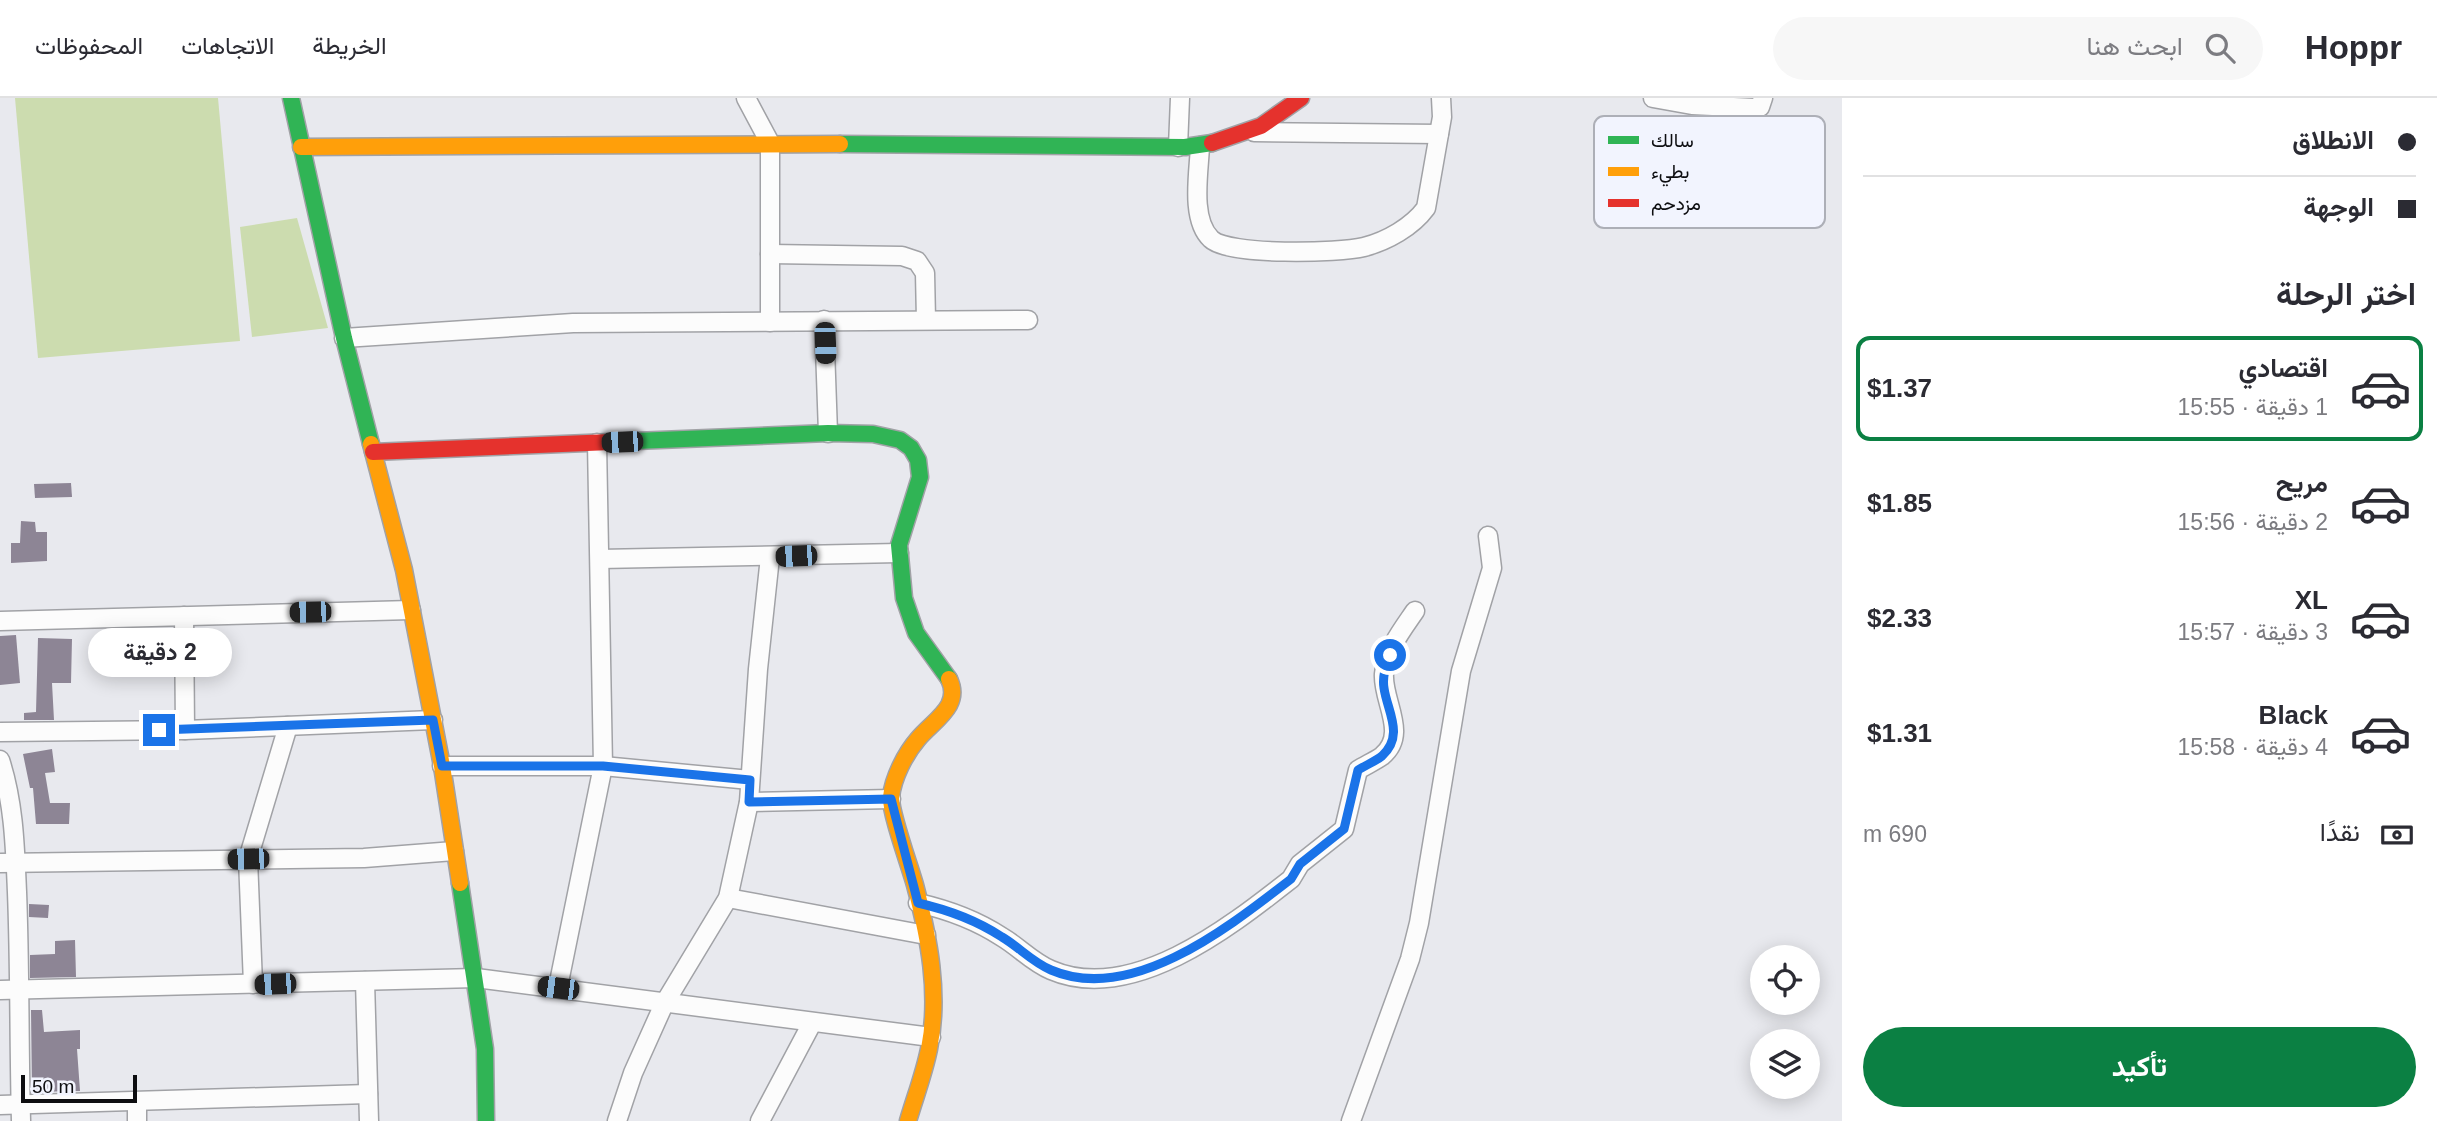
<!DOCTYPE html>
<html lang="ar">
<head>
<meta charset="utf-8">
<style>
	:root { --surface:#fff; --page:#f7f7f7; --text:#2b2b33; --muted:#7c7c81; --line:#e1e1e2; --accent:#0b8043 }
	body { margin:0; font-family:Arial,Vazirmatn,sans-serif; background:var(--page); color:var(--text); direction:rtl; height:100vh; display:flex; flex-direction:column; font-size:26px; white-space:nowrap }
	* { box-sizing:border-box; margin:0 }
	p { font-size:23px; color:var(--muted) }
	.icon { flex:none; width:38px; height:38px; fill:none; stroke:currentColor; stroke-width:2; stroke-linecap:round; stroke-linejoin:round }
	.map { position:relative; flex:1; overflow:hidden; direction:ltr }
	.details { display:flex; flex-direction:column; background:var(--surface); width:595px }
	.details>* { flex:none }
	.top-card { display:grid; align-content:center; height:154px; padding:0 21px; background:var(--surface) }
	.tools { position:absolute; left:1750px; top:847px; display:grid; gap:14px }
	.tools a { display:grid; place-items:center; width:70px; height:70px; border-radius:50%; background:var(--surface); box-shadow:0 4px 18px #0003; font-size:35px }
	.scale { position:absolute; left:21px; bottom:18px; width:116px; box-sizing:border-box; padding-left:7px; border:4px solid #0d0d10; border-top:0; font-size:19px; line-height:24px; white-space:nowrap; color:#0d0d10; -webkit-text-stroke:5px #f2f4fe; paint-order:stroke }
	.end { position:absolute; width:32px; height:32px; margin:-16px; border:9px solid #1a73e8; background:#fff; box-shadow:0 0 0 4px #fff }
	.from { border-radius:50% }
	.bubble { position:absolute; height:49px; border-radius:24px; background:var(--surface); box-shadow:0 4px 18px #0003; font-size:23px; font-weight:700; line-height:49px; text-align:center; direction:rtl }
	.car { position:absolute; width:21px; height:42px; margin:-21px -10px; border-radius:9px; box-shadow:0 0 5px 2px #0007; background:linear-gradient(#222 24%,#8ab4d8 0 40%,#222 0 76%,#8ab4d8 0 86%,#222 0) }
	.top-card b { display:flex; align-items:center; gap:24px; height:66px; font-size:26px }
	.top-card b+b { border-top:2px solid var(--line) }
	.top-card i { width:18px; height:18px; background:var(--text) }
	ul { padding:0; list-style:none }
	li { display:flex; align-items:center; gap:21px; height:105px; margin:0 14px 10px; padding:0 7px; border:4px solid transparent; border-radius:14px }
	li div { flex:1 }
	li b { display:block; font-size:26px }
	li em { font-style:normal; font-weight:700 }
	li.on { border-color:var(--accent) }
	li>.icon { width:63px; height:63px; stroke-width:1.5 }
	h2 { padding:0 21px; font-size:32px; line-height:84px }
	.pay { display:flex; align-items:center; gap:18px; height:77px; padding:0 21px; font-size:26px }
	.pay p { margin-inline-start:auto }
	.cta { display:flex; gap:14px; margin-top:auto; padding:14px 21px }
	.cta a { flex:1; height:80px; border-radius:42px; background:var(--accent); color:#fff; font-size:28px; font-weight:700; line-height:80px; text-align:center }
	header { display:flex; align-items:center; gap:42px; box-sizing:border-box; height:98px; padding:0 35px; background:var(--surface); border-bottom:2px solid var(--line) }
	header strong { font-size:33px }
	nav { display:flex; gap:38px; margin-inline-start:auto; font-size:24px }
	.search { width:490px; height:63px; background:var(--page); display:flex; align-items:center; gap:18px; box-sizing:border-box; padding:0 24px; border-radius:38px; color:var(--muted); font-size:26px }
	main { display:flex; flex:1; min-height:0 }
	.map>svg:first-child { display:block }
	.green { fill:#ccdcaf }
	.building { fill:#8d8595 }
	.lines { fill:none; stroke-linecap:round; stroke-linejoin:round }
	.street-casing { stroke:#a1a2a6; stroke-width:21 }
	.fast-casing { stroke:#a1a2a6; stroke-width:19 }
	.slow-casing { stroke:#a1a2a6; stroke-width:19 }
	.jam-casing { stroke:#a1a2a6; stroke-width:19 }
	.street { stroke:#fcfcfc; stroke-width:18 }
	.fast { stroke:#30b455; stroke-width:16 }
	.slow { stroke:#ff9f0a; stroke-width:16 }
	.jam { stroke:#e5322d; stroke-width:16 }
	.route { stroke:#1a73e8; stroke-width:9 }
	.key { fill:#f2f4fe; stroke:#adafb7; stroke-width:2 }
	.key-label { font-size:19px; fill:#0d0d10 }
</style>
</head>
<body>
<header>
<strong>Hoppr</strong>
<div class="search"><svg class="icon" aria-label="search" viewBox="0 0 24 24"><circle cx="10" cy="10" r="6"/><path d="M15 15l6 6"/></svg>ابحث هنا</div>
<nav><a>الخريطة</a><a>الاتجاهات</a><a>المحفوظات</a></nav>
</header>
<main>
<section class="details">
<div class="top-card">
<b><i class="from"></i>الانطلاق</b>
<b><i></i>الوجهة</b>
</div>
<h2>اختر الرحلة</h2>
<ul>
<li class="on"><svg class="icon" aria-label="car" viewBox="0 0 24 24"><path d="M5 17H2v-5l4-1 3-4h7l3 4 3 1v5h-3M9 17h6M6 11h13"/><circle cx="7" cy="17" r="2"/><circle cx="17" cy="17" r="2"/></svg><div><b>اقتصادي</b><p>1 دقيقة · 15:55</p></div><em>$1.37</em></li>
<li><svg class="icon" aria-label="car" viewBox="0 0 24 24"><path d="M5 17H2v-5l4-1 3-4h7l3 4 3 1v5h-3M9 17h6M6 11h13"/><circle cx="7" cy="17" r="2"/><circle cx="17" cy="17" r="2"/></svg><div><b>مريح</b><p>2 دقيقة · 15:56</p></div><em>$1.85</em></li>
<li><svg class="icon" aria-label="car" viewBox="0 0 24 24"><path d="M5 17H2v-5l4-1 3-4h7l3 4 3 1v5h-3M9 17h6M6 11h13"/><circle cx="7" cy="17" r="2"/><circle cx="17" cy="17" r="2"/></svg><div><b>XL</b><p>3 دقيقة · 15:57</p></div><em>$2.33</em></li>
<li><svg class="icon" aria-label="car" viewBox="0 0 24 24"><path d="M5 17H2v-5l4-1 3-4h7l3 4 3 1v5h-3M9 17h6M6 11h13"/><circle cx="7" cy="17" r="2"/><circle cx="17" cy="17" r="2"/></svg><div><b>Black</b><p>4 دقيقة · 15:58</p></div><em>$1.31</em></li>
</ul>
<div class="pay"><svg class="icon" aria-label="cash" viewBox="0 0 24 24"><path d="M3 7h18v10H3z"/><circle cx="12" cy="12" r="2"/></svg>نقدًا<p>690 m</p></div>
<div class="cta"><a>تأكيد</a></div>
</section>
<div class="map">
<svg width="1842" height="1023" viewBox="0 0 1842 1023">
	<rect width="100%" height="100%" fill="#e8e9ee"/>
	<g class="green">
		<polygon points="15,0 218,0 240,243 38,260"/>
		<polygon points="297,120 328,230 252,239 240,129"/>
	</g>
	<g class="building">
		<polygon points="71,385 72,399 35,400 34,386"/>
		<polygon points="21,423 35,424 36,434 47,434 47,463 11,465 11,445 20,445"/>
		<polygon points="16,537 20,585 0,587 0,538"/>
		<polygon points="38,540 72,541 71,585 52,585 54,622 24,622 24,615 36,614"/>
		<polygon points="52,651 55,674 45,675 50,705 70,705 69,726 36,726 33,690 30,690 23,656"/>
		<polygon points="29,806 49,807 48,820 29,819"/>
		<polygon points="75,842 76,879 30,880 30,857 55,856 55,843"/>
		<polygon points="31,912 42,912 44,934 80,932 80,951 77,951 80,993 32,994"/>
	</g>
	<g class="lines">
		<g class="street-casing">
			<g id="street">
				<polyline points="746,0 770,45 770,224"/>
				<polyline points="1653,0 1692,7 1754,10 1760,9 1763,0"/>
				<polyline points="1254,34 1439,36"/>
				<path d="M1200,48C1199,74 1190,121 1211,141C1228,158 1339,155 1364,149C1387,143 1412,129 1426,110L1442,19L1441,0"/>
				<polyline points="1178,49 1180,0"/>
				<polyline points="770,156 902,158 917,163 925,175 926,222"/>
				<polyline points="824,222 828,335"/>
				<polyline points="344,240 573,225 1028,222"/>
				<polyline points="600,461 899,455"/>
				<polyline points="184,518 185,632"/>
				<polyline points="0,523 411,512"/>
				<polyline points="0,634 185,632 433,622"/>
				<path d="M0,662C14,705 15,749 17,794C20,870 19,946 21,1023"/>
				<polyline points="442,668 603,668 750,682"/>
				<polyline points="749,704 891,701"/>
				<polyline points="0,765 364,760 454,753"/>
				<polyline points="728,800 926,837"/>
				<path d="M918,805C949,812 976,822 1002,839C1019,849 1032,864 1051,872C1132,907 1231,828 1291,781L1300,766L1344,731L1358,672C1366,667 1375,663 1382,658C1409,636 1382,603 1384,576C1386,552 1402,532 1415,513"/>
				<polyline points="365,883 369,1023"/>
				<polyline points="253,886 248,761 288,628"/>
				<polyline points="558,889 603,668 597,345"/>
				<polyline points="0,892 476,880 931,939"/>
				<polyline points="137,1004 137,1023"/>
				<polyline points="0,1007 368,996"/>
				<polyline points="617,1023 633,975 664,906 728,800 749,704 758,571 770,459"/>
				<polyline points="760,1023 812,925"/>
				<polyline points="1351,1023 1410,861 1419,825 1461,573 1492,470 1488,438"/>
			</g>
		</g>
		<g class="fast-casing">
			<g id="fast">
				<polyline points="291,0 344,240 371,346"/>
				<polyline points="840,46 1185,49 1212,45"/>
				<polyline points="635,343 828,335 873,336 900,342 911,350 918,362 920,379 899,447 904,500 916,535 949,581"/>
				<polyline points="460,785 485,951 486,1023"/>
			</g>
		</g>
		<g class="slow-casing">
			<g id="slow">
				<polyline points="301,49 840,46"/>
				<polyline points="371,346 404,472 442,668 460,785"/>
				<path d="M908,1023C915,999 924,976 929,951C940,896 929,840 915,787C910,769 890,714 891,699C893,680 905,656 918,641C934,622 962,608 949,581"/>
			</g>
		</g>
		<g class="jam-casing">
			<g id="jam">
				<polyline points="1212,45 1261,28 1301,0"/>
				<polyline points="373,354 635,343"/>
			</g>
		</g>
		<use href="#street" class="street"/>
		<use href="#fast" class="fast"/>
		<use href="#slow" class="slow"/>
		<use href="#jam" class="jam"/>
	</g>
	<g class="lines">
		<path class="route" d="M159,632L433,622L442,668H603L750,682L749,704L891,701L918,805C949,812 976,822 1002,839C1019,849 1032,864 1051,872C1132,907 1230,828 1291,781L1300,766L1344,731L1358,672C1366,667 1376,663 1382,658C1405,637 1387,613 1384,590C1382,578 1386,568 1390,557"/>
	</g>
	<rect x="1594" y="18" width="231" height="112" rx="10" class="key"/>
	<rect x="1608" y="38" width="31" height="8" fill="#30b455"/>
	<rect x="1608" y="69" width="31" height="9" fill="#ff9f0a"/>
	<rect x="1608" y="101" width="31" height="8" fill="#e5322d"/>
	<g class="key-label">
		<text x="1651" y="49">سالك</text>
		<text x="1651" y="80">بطيء</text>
		<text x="1651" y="112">مزدحم</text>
	</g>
</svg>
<div class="tools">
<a><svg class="icon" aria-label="locate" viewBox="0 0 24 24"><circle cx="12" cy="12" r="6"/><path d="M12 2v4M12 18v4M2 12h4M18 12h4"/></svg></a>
<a><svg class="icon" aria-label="layers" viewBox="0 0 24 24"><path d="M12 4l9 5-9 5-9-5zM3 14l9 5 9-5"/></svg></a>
</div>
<div class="scale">50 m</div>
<i class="end from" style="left:1390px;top:557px"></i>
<i class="end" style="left:159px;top:632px"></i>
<div class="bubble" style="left:88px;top:530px;width:144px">2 دقيقة</div>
<i class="car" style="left:825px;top:245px;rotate:178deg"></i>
<i class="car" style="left:622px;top:344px;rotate:268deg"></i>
<i class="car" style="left:796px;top:458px;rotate:268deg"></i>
<i class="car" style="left:310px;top:514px;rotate:269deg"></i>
<i class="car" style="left:248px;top:761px;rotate:269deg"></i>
<i class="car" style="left:275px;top:886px;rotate:268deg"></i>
<i class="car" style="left:558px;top:890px;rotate:277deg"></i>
</div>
</main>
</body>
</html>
